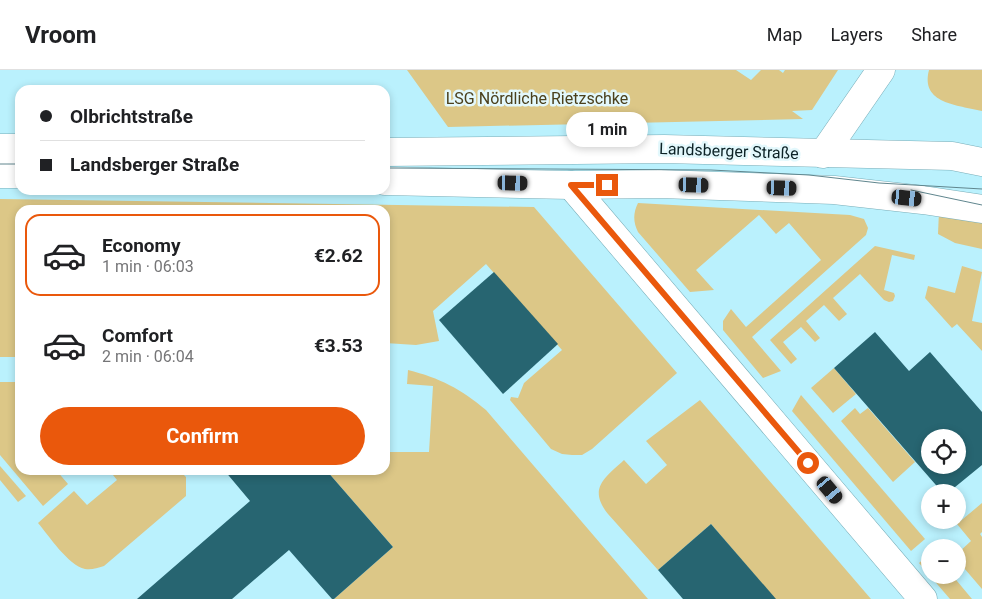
<!DOCTYPE html>
<html lang="en">
<head>
<meta charset="utf-8">
<style>
	:root { --surface:#fff; --page:#f6f6f6; --text:#202124; --muted:#757577; --line:#e0e0e0; --accent:#ea580c }
	body { margin:0; font-family:Roboto,sans-serif; background:var(--page); color:var(--text); height:100vh; display:flex; flex-direction:column; font-size:19px; white-space:nowrap }
	* { box-sizing:border-box; margin:0 }
	p { font-size:16px; color:var(--muted) }
	.icon { flex:none; width:28px; height:28px; fill:none; stroke:currentColor; stroke-width:2; stroke-linecap:round; stroke-linejoin:round }
	.map { position:relative; flex:1; overflow:hidden }
	.details { position:absolute; left:15px; top:135px; width:375px; height:270px; display:flex; flex-direction:column; background:var(--surface); border-radius:15px; box-shadow:0 2px 8px #0003 }
	.details>* { flex:none }
	.banner { position:absolute; left:15px; top:15px; width:375px; height:110px; border-radius:15px; box-shadow:0 2px 8px #0003; display:grid; align-content:center; height:110px; padding:0 25px; background:var(--surface) }
	.fabs { position:absolute; left:921px; top:359px; display:grid; gap:10px }
	.fabs a { display:grid; place-items:center; width:45px; height:45px; border-radius:50%; background:var(--surface); box-shadow:0 2px 8px #0003; font-size:25px }
	.end { position:absolute; width:22px; height:22px; margin:-11px; border:6px solid #ea580c; background:#fff; box-shadow:0 0 0 2px #fff }
	.from { border-radius:50% }
	.bubble { position:absolute; height:35px; border-radius:18px; background:var(--surface); box-shadow:0 2px 8px #0003; font-size:16px; font-weight:700; line-height:35px; text-align:center }
	.car { position:absolute; width:15px; height:30px; margin:-15px -8px; border-radius:6px; box-shadow:0 0 4px 1px #0007; background:linear-gradient(#222 24%,#8ab4d8 0 40%,#222 0 76%,#8ab4d8 0 86%,#222 0) }
	.banner b { display:flex; align-items:center; gap:18px; height:48px; font-size:19px }
	.banner b+b { border-top:1px solid var(--line) }
	.banner i { width:12px; height:12px; background:var(--text) }
	ul { padding:9px 0 0; list-style:none }
	li { display:flex; align-items:center; gap:15px; height:82px; margin:0 10px 8px; padding:0 15px; border:2px solid transparent; border-radius:15px }
	li div { flex:1 }
	li b { display:block; font-size:19px }
	li em { font-style:normal; font-weight:700 }
	li.active { border-color:var(--accent) }
	li>.icon { width:45px; height:45px; stroke-width:1.5 }
	.action { display:flex; gap:10px; margin-top:auto; padding:10px 25px }
	.action a { flex:1; height:58px; border-radius:30px; background:var(--accent); color:#fff; font-size:20px; font-weight:700; line-height:58px; text-align:center }
	header { display:flex; align-items:center; gap:30px; box-sizing:border-box; height:70px; padding:0 25px; background:var(--surface); border-bottom:1px solid var(--line) }
	header strong { font-size:24px }
	nav { display:flex; gap:28px; margin-inline-start:auto; font-size:18px }
	.map>svg:first-child { display:block }
	.green { fill:#dcc787 }
	.building { fill:#276571; fill-rule:evenodd }
	.lines { fill:none; stroke-linecap:round; stroke-linejoin:round }
	.minor-casing { stroke:#78adb8; stroke-width:29 }
	.tertiary-casing { stroke:#78adb8; stroke-width:29 }
	.minor { stroke:#fff; stroke-width:28 }
	.tertiary { stroke:#fff; stroke-width:28 }
	.tram { stroke:#60868e; stroke-width:1 }
	.route { stroke:#ea580c; stroke-width:6 }
	.labels { text-anchor:middle; dominant-baseline:central; stroke-width:5; stroke-linejoin:round; paint-order:stroke }
	.park-label { font-size:16px; fill:#4b401c; stroke:#e3f8fc }
	.street-label { font-size:16px; fill:#0c2226; stroke:#e3f8fc }
</style>
</head>
<body>
<header>
<strong>Vroom</strong>
<nav><a>Map</a><a>Layers</a><a>Share</a></nav>
</header>
<div class="map">
<svg width="982" height="529" viewBox="0 0 982 529">
	<rect width="100%" height="100%" fill="#baf1fd"/>
	<g class="green">
		<polygon points="407,0 736,0 751,10 761,0 779,0 783,3 785,0 838,0 812,40 792,41 803,49 448,57"/>
		<path d="M929,0H982V41C958,35 920,34 929,0Z"/>
		<polygon points="0,129 534,137 677,303 592,379 582,385 572,385 562,384 551,379 510,330 511,327 518,328 524,313 562,280 486,194 433,241 439,271 416,275 385,273 386,241 385,241 385,140 20,140 20,287 0,287"/>
		<path d="M638,133L850,145L864,149L868,158L866,165L752,267L781,301L763,308L723,260V251L731,239L746,257L821,190L789,153L776,164L759,145L696,200L714,220L690,222L638,162C633,152 633,143 638,133Z"/>
		<polygon points="939,141 982,146 982,179 955,173 938,164"/>
		<polygon points="875,176 915,185 914,190 892,185 884,220 894,223 895,226 893,231 889,232 884,230 860,204 833,228 847,244 839,251 824,235 806,251 820,268 815,272 801,257 783,272 797,289 791,294 770,270"/>
		<polygon points="962,196 982,202 972,251 982,253 982,281 957,254 952,258 925,228 928,216 955,223"/>
		<polygon points="834,298 856,324 833,343 811,318"/>
		<path d="M408,300C440,308 461,319 486,340L648,529H334L393,477L326,400H385V382H429L433,316L407,314Z"/>
		<polygon points="0,312 20,312 20,400 56,400 68,414 43,436 0,385"/>
		<polygon points="801,325 925,469 911,481 792,341"/>
		<path d="M700,330L871,529H775L711,454L658,500L608,444C587,418 606,407 624,390L646,414L667,395L646,371Z"/>
		<polygon points="855,338 860,344 868,338 915,392 893,412 841,351"/>
		<polygon points="0,396 26,426 18,432 0,410"/>
		<path d="M109,400H179L186,407V426L104,496C97,498 92,500 85,499C68,495 49,466 38,453L74,421L87,435L117,410Z"/>
		<polygon points="982,433 982,462 980,464 982,467 982,519 958,491 958,483 971,471 957,454"/>
		<polygon points="930,483 930,505 952,505 972,529 950,529 919,493"/>
	</g>
	<g class="building">
		<polygon points="494,202 558,274 503,324 439,250"/>
		<path d="M875,262L909,301L930,282L982,342V395L949,422H942L834,298ZM930,368H958V395H930Z"/>
		<polygon points="224,400 326,400 393,477 334,529 332,529 289,480 232,529 137,529 250,431"/>
		<polygon points="711,454 776,529 683,529 658,500"/>
	</g>
	<g class="lines">
		<g class="minor-casing">
			<g id="minor">
				<polyline points="823,84 881,0"/>
				<polyline points="571,115 923,529"/>
			</g>
		</g>
		<g class="tertiary-casing">
			<g id="tertiary">
				<polyline points="0,78 20,78"/>
				<polyline points="385,82 664,79 952,86 982,92"/>
				<polyline points="0,104 20,104"/>
				<polyline points="385,111 571,115 660,114 834,120 923,130 982,139"/>
			</g>
		</g>
		<use href="#minor" class="minor"/>
		<use href="#tertiary" class="tertiary"/>
		<g class="tram">
			<polyline points="0,94 20,94"/>
			<polyline points="385,98 711,100 809,105 879,113 982,119"/>
			<polyline points="911,120 982,135"/>
		</g>
	</g>
	<g class="lines">
		<polyline class="route" points="607,115 571,115 808,393"/>
	</g>
	<g class="labels">
		<g class="park-label">
			<text x="537" y="28">LSG Nördliche Rietzschke</text>
		</g>
		<g class="street-label">
			<text transform="translate(729 81) rotate(2)">Landsberger Straße</text>
		</g>
	</g>
</svg>
<div class="fabs">
<a><svg class="icon" aria-label="locate" viewBox="0 0 24 24"><circle cx="12" cy="12" r="6"/><path d="M12 2v4M12 18v4M2 12h4M18 12h4"/></svg></a>
<a>+</a>
<a>−</a>
</div>
<i class="end from" style="left:808px;top:393px"></i>
<i class="end" style="left:607px;top:115px"></i>
<div class="bubble" style="left:566px;top:42px;width:82px">1 min</div>
<i class="car" style="left:513px;top:113px;rotate:91deg"></i>
<i class="car" style="left:694px;top:115px;rotate:92deg"></i>
<i class="car" style="left:782px;top:118px;rotate:92deg"></i>
<i class="car" style="left:907px;top:128px;rotate:96deg"></i>
<i class="car" style="left:830px;top:420px;rotate:140deg"></i>
<div class="banner">
<b><i class="from"></i>Olbrichtstraße</b>
<b><i></i>Landsberger Straße</b>
</div>
<section class="details">
<ul>
<li class="active"><svg class="icon" aria-label="car" viewBox="0 0 24 24"><path d="M5 17H2v-5l4-1 3-4h7l3 4 3 1v5h-3M9 17h6M6 11h13"/><circle cx="7" cy="17" r="2"/><circle cx="17" cy="17" r="2"/></svg><div><b>Economy</b><p>1 min · 06:03</p></div><em>€2.62</em></li>
<li><svg class="icon" aria-label="car" viewBox="0 0 24 24"><path d="M5 17H2v-5l4-1 3-4h7l3 4 3 1v5h-3M9 17h6M6 11h13"/><circle cx="7" cy="17" r="2"/><circle cx="17" cy="17" r="2"/></svg><div><b>Comfort</b><p>2 min · 06:04</p></div><em>€3.53</em></li>
</ul>
<div class="action"><a>Confirm</a></div>
</section>
</div>
</body>
</html>
